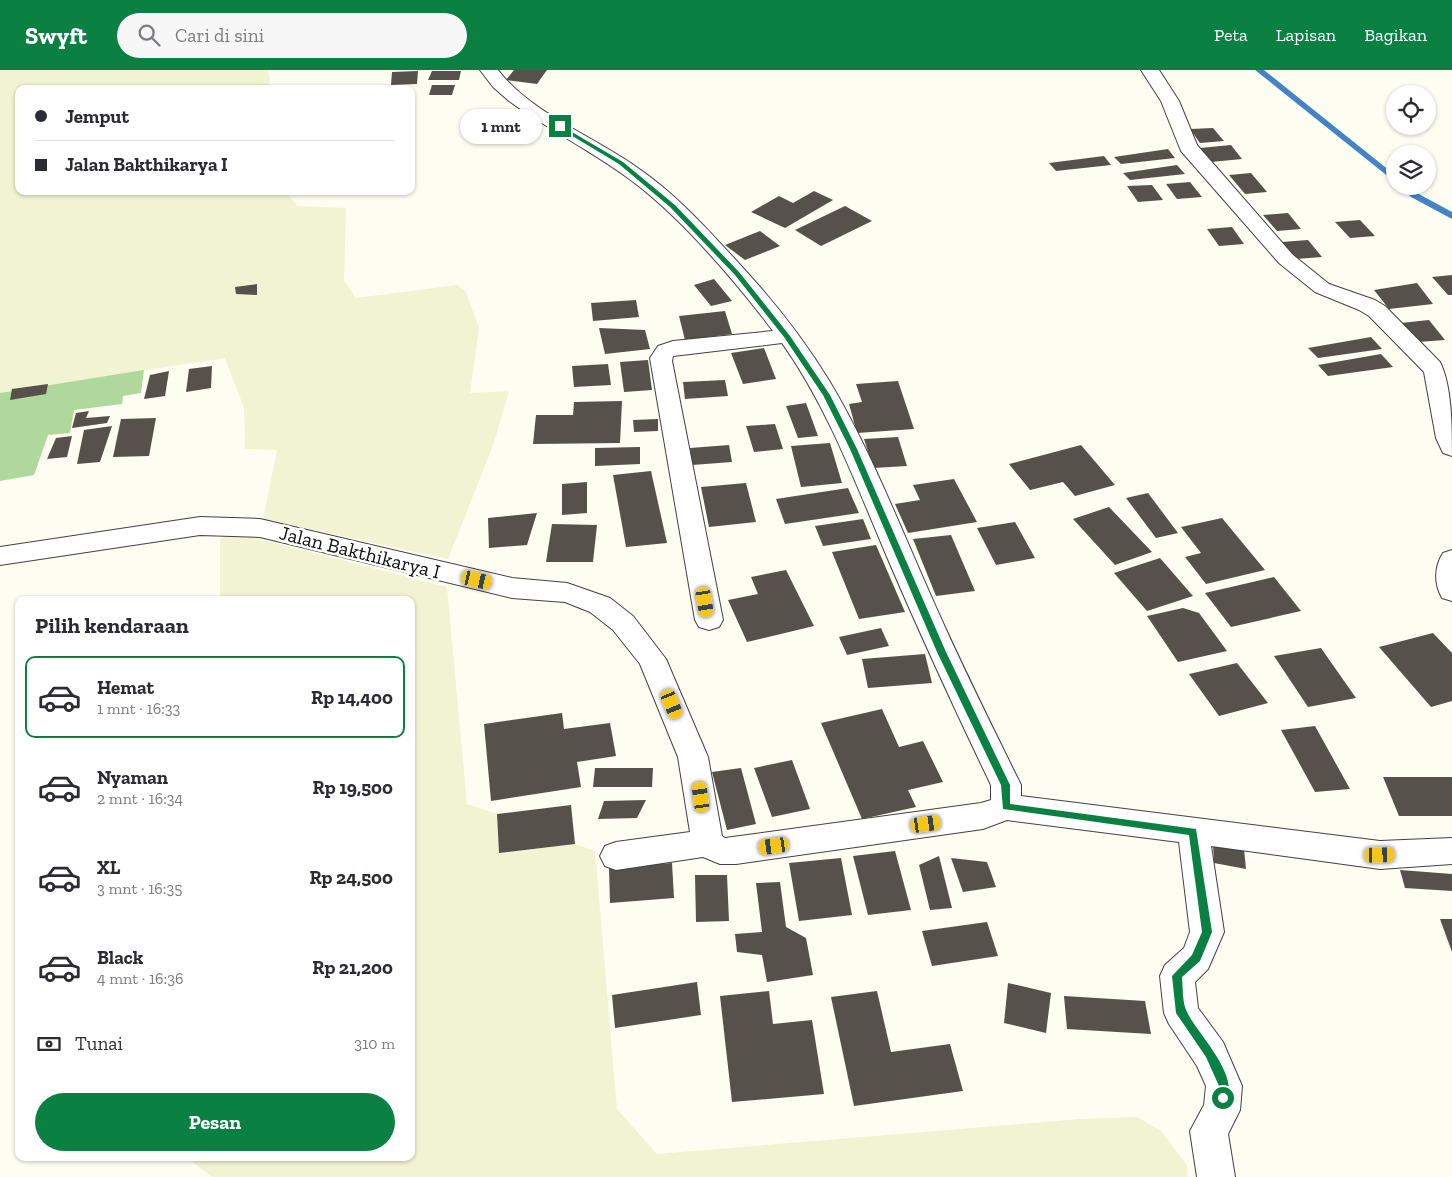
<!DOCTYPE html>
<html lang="id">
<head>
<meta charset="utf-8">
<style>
	:root { --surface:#fff; --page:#f7f7f7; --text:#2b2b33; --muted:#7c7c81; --line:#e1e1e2; --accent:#0b8043 }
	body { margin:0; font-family:"Zilla Slab",serif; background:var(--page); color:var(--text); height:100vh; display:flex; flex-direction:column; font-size:19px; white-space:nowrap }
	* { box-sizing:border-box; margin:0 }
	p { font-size:16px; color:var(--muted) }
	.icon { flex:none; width:28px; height:28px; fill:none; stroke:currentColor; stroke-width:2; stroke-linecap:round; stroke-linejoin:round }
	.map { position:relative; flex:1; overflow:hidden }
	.drawer { position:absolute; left:15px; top:526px; width:400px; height:565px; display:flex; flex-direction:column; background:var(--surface); border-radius:10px; box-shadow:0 1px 4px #0004 }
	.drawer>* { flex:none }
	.top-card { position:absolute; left:15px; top:15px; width:400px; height:110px; border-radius:10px; box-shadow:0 1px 4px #0004; display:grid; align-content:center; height:110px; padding:0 20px; background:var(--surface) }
	.tools { position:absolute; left:1386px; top:15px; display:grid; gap:10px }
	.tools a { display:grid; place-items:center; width:50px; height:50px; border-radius:50%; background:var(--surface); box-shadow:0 1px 4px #0004; font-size:25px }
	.end { position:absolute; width:22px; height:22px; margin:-11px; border:6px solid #0b8043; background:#fff; box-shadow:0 0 0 2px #fff }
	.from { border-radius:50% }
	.bubble { position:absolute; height:35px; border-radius:18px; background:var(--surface); box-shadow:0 1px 4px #0004; font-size:16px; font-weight:700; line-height:35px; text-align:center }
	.car { position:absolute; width:15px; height:30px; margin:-15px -8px; border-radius:6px; box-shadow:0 0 4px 1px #0007; background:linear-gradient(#f5c518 24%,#345 0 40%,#f5c518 0 76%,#345 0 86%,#f5c518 0) }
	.top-card b { display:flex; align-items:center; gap:18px; height:48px; font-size:19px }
	.top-card b+b { border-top:1px solid var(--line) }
	.top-card i { width:12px; height:12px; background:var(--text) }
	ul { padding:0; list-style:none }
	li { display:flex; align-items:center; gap:15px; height:82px; margin:0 10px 8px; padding:0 10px; border:2px solid transparent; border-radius:10px }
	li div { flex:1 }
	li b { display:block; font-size:19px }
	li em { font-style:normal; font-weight:700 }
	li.on { border-color:var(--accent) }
	li>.icon { width:45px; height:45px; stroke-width:1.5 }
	h2 { padding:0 20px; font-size:22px; line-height:60px }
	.pay { display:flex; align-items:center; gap:12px; height:55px; padding:0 20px; font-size:19px }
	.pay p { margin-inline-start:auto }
	.action { display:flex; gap:10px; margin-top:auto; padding:10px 20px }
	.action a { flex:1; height:58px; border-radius:30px; background:var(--accent); color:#fff; font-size:20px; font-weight:700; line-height:58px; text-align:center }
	header { display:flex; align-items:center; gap:30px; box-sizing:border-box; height:70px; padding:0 25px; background:var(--accent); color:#fff }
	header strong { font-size:24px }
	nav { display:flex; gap:28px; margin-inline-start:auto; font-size:18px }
	.search { width:350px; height:45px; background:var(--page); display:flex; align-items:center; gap:12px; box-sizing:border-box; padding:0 18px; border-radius:28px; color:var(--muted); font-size:19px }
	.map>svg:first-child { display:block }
	.farmland { fill:#f2f3d2 }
	.forest { fill:#b0d79c }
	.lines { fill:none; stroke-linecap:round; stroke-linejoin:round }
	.stream { fill:#4384c6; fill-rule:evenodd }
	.building { fill:#56514b }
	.minor-casing { stroke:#414141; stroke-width:2 }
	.minor { fill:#fff; fill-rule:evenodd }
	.route { fill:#0b8043 }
	.labels { text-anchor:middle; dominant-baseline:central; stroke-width:5; stroke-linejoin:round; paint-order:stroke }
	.street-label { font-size:20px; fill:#0e0e0e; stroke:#fff }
</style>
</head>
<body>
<header>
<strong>Swyft</strong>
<div class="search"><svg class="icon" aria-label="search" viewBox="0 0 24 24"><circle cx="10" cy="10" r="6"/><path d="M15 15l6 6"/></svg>Cari di sini</div>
<nav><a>Peta</a><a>Lapisan</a><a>Bagikan</a></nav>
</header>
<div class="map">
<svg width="1452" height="1107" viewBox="0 0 1452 1107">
	<rect width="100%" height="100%" fill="#fefdf1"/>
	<g class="farmland">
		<polygon points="0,0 268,0 270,11 268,19 19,19 19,121 285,121 297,136 346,138 344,211 356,228 457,215 466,222 479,258 470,323 509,321 494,373 448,489 263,449 277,380 245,379 244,338 225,288 0,323"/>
		<polygon points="235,463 447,517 467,734 497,744 499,783 575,774 595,781 617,1039 657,1084 1080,1049 1137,1047 1161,1061 1187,1095 1188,1107 212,1107 187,1088 411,1088 411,530 220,530 220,469"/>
	</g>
	<polygon class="forest" points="144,300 141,323 123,326 122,334 74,340 70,363 48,365 34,405 0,411 0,323"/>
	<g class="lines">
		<g class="stream">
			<polygon points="1255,0 1264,0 1395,105 1395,112"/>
			<polygon points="1400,116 1409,116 1417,123 1452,142 1452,149 1411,127"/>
		</g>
	</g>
	<g class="building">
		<polygon points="514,0 547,0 537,14 506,10"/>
		<polygon points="418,1 417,14 391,15 392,2"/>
		<polygon points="432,1 461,1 459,10 428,10"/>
		<polygon points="432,15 455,15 452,25 429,25"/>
		<polygon points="1213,58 1224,71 1200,73 1190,59"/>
		<polygon points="1231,75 1242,89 1211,92 1200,78"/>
		<polygon points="1168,79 1175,88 1121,94 1114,87"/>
		<polygon points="1104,86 1111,95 1056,101 1049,93"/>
		<polygon points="1177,95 1185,104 1130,110 1123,103"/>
		<polygon points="1251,103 1267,122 1245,124 1229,105"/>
		<polygon points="1190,112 1202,127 1177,129 1166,114"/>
		<polygon points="1152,115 1163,130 1138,132 1127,116"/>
		<polygon points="814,121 833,130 785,158 751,142 779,126 793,133"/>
		<polygon points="845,136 872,151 821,176 795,160"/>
		<polygon points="1288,143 1301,159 1277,161 1263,145"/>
		<polygon points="1360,150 1375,166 1350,168 1335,152"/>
		<polygon points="1232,157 1244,174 1219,176 1207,159"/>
		<polygon points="760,161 780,176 745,190 725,175"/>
		<polygon points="1308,170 1322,187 1296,189 1282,172"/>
		<polygon points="1452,205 1452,225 1448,225 1432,207"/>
		<polygon points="714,209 732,231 711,236 694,215"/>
		<polygon points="1417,213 1433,234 1389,239 1374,220"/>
		<polygon points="257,214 257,225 236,224 235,217"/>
		<polygon points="636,230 639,247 593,251 591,233"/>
		<polygon points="725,241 732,264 685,270 679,246"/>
		<polygon points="1429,250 1445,270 1418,272 1401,253"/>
		<polygon points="599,258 645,260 650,279 605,284"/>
		<polygon points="1371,267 1382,279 1318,288 1308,278"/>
		<polygon points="764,278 776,309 743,314 731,283"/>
		<polygon points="1381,284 1393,297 1328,306 1318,295"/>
		<polygon points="648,290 652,320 624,322 620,292"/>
		<polygon points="608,294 611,315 574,317 572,296"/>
		<polygon points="212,296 211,318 186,322 189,299"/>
		<polygon points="169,301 165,326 144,329 150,305"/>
		<polygon points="725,310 728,326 685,329 683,312"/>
		<polygon points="898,311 914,359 857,363 849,334 862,332 856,314"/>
		<polygon points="48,314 46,324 10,330 12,319"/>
		<polygon points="622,331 620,373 533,374 536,345 573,345 574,332"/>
		<polygon points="806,333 818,366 798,368 786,336"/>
		<polygon points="89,341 86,348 110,346 107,353 72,358 76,343"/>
		<polygon points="156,348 149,386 113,387 121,349"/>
		<polygon points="658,349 658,361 634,362 633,350"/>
		<polygon points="775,354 783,379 754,382 746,356"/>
		<polygon points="112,356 100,392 77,394 84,360"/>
		<polygon points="72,366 67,387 47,389 56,368"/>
		<polygon points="898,367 907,396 873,398 864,369"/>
		<polygon points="830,373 842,413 801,417 791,376"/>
		<polygon points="729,375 732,392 692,395 690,378"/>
		<polygon points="1081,375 1115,415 1075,426 1063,412 1030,420 1009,394"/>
		<polygon points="640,377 640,394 595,396 595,378"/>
		<polygon points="651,401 667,473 626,477 613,405"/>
		<polygon points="954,409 977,452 908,463 895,434 920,430 913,415"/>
		<polygon points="587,412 587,443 562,445 562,414"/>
		<polygon points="746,413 756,452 709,457 701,417"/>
		<polygon points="848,418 859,443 785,454 776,429"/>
		<polygon points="1148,423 1178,463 1156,468 1126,428"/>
		<polygon points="1109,437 1152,482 1115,495 1073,449"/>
		<polygon points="537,443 527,475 489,478 488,448"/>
		<polygon points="1222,448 1265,500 1206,514 1185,487 1201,483 1181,457"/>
		<polygon points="863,449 871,469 823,476 815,456"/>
		<polygon points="1015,452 1035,488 996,495 977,458"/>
		<polygon points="552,454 597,455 593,492 546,492"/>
		<polygon points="951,465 975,521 936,526 913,469"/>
		<polygon points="876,475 905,542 859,549 832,482"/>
		<polygon points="1160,488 1193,526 1147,541 1114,503"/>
		<polygon points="786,500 814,556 747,572 728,530 758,524 751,507"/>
		<polygon points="1274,507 1301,541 1231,557 1205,523"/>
		<polygon points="1183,538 1199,543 1227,581 1178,592 1147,546"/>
		<polygon points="881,558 889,576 847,585 839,567"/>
		<polygon points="1433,563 1452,583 1452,631 1431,637 1379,577"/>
		<polygon points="1321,578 1356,628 1308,637 1274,586"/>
		<polygon points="925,584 932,613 868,618 862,589"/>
		<polygon points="1237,593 1268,633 1219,646 1189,604"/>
		<polygon points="882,639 899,677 923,671 943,712 908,720 916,737 862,749 821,653"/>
		<polygon points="562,643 564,659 610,653 616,686 577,692 581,717 491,731 484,654"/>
		<polygon points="1315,656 1350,719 1315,722 1281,660"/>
		<polygon points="792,690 810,739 772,747 754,698"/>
		<polygon points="595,698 653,698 652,717 593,717"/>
		<polygon points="741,698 756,754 727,760 712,702"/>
		<polygon points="1383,707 1452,707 1452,746 1399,746"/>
		<polygon points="646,730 637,748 598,749 604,731"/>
		<polygon points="571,735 575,774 499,783 497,744"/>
		<polygon points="1213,773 1244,779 1246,799 1214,793"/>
		<polygon points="895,781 911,840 868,845 853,786"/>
		<polygon points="939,786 952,838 930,840 919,795"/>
		<polygon points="841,788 852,845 799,851 789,793"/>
		<polygon points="951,788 987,792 996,817 963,822"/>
		<polygon points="672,793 674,828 610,833 609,798"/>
		<polygon points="1400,800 1452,804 1452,821 1405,818"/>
		<polygon points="695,805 727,805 729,851 696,852"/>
		<polygon points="780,812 786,857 806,868 813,905 767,912 762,885 737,882 735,864 762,862 756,813"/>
		<polygon points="1440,849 1452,849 1452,882"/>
		<polygon points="987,852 998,886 932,896 922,861"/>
		<polygon points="697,912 701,945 615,958 612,925"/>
		<polygon points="1008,913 1051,923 1046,963 1004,953"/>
		<polygon points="769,921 773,954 812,950 824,1024 732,1032 720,926"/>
		<polygon points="877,921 891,982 950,974 963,1021 854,1036 831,927"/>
		<polygon points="1064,926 1145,931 1151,964 1067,959"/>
	</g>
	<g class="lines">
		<g class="minor-casing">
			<g id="minor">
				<path d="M480,0H498C530,42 592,66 635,96C677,124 711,163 744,199C776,234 805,271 830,312C870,379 899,454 931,526C959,590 990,652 1021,715V726L1380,771L1452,768V794L1380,799L1211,776L1224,862L1208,899L1195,912L1198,938L1223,972L1242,1016L1240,1040L1228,1064L1235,1107H1197L1190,1061L1204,1035L1206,1016L1197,996L1169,954L1164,943L1160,906L1165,895L1184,878L1190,862L1179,772L1007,750L983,759L736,794H720L703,787L616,800L605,796L600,786L605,776L616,772L690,762L678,687L640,594L613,560L590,542L565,532L512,528L260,467L200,465L0,495V477L200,447L260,449L512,508L567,513L610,528L633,546L666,589L708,687L722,766L725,768L981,733L991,730V715C955,640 920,564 887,487C856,414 828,338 782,273L673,286L672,291L723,550L719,557L709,560L699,557L695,550L650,288L658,276L673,271L773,261C736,212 684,151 636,114C596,83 550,61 509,31L493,17Z"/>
				<path d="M1141,0H1159L1179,31L1197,75L1293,185L1329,214L1375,230L1385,236L1440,292C1452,316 1452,357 1452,386L1443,383L1436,368L1424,302L1369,246L1359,240L1315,222L1279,193L1181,81L1161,31Z"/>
				<path d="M1452,480V531L1442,528C1434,514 1434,497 1443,483Z"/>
			</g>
		</g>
		<use href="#minor" class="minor"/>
	</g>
	<path class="route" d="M560,55L623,92L675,135L739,202L790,266L830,325L857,379L946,582L1010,715V734L1196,759L1212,862L1200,891L1182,907C1183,918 1182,933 1187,942C1198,965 1239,1003 1227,1032L1223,1033L1219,1032V1016L1206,987L1176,943L1172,906L1192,885L1202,862L1189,765L1003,739L1001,715L937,582L850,379L823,325L784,267L735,205L670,137L619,94L559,58Z"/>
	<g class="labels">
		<g class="street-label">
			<text transform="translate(360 482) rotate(14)">Jalan Bakthikarya I</text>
		</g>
	</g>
</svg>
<div class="tools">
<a><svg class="icon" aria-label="locate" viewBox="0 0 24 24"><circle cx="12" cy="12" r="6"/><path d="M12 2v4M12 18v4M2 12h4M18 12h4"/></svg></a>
<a><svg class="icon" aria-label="layers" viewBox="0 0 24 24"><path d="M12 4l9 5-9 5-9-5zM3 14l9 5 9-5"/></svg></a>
</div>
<i class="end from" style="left:1223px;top:1028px"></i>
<i class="end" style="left:560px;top:56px"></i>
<div class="bubble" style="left:460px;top:39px;width:82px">1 mnt</div>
<i class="car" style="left:477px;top:510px;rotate:103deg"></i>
<i class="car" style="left:705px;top:532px;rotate:170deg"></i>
<i class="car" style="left:672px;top:634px;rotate:157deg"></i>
<i class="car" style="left:701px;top:727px;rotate:352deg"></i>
<i class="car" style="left:926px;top:754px;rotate:82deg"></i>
<i class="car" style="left:774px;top:776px;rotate:262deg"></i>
<i class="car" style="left:1380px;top:785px;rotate:89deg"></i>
<div class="top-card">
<b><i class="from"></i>Jemput</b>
<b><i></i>Jalan Bakthikarya I</b>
</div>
<section class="drawer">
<h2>Pilih kendaraan</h2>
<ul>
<li class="on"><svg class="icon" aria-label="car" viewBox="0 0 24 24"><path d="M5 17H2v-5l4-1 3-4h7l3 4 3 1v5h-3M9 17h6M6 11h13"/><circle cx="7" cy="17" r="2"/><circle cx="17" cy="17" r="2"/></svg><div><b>Hemat</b><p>1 mnt · 16:33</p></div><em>Rp 14,400</em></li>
<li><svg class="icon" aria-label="car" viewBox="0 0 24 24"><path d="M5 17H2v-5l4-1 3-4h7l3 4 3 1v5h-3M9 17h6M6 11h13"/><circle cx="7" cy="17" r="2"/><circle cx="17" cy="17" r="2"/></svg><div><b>Nyaman</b><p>2 mnt · 16:34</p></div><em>Rp 19,500</em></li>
<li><svg class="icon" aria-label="car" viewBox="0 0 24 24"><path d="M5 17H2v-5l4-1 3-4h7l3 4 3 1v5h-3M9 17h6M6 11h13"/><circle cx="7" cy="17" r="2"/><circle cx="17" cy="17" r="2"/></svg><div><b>XL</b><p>3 mnt · 16:35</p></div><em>Rp 24,500</em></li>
<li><svg class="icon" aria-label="car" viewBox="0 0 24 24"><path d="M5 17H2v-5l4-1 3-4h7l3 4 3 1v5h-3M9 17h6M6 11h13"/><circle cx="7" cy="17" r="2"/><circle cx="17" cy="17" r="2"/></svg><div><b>Black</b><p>4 mnt · 16:36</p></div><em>Rp 21,200</em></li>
</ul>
<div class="pay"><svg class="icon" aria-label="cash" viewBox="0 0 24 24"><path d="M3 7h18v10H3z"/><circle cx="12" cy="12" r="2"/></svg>Tunai<p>310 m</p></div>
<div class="action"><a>Pesan</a></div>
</section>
</div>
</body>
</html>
